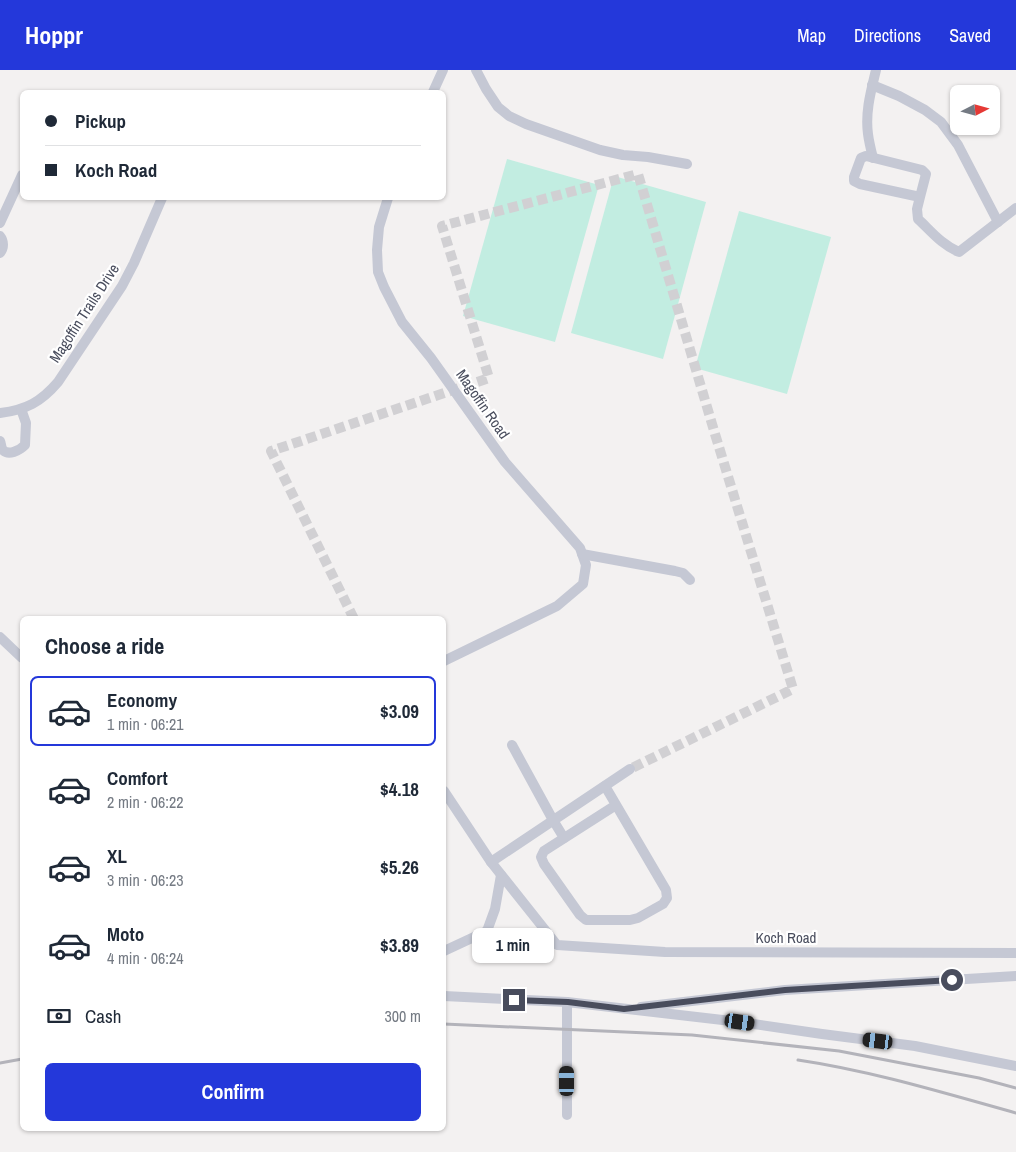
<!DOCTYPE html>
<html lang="en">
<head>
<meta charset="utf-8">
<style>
	:root { --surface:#fff; --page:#f2f2f3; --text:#1f2937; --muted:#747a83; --line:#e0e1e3; --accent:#2438da }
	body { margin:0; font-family:"Archivo Narrow",sans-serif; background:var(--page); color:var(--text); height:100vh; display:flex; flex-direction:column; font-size:19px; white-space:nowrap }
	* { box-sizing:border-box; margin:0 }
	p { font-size:16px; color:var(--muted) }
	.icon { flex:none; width:28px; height:28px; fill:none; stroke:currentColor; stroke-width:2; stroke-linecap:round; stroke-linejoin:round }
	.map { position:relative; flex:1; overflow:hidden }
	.drawer { position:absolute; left:20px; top:546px; width:426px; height:515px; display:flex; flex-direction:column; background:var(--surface); border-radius:8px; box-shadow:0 1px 4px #0004 }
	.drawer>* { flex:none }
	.top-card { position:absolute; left:20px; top:20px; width:426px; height:110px; border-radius:8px; box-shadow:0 1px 4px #0004; display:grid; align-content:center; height:110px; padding:0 25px; background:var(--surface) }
	.needle { width:32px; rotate:84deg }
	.fabs { position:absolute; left:950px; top:15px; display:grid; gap:10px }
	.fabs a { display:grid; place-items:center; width:50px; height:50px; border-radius:8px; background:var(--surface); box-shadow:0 1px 4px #0004; font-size:25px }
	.end { position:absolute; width:22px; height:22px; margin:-11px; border:6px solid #494d5d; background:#fff; box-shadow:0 0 0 2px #fff }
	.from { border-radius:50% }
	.bubble { position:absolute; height:35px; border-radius:8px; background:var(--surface); box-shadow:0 1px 4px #0004; font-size:16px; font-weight:800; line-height:35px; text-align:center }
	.car { position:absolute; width:15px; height:30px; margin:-15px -8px; border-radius:6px; box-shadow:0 0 4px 1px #0007; background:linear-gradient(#222 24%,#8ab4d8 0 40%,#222 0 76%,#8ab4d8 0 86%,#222 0) }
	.top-card b { display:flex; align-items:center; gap:18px; height:48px; font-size:19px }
	.top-card b+b { border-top:1px solid var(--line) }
	.top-card i { width:12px; height:12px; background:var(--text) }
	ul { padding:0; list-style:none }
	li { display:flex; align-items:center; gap:15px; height:70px; margin:0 10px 8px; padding:0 15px; border:2px solid transparent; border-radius:8px }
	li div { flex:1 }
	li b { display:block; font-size:19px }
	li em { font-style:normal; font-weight:800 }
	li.current { border-color:var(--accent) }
	li>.icon { width:45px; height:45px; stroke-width:1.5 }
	h2 { padding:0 25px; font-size:22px; line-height:60px }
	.pay { display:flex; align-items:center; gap:12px; height:55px; padding:0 25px; font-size:19px }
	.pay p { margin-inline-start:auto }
	.button { display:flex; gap:10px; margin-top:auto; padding:10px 25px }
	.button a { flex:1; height:58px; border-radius:8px; background:var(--accent); color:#fff; font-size:20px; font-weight:800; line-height:58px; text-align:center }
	header { display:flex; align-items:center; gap:30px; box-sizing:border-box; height:70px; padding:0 25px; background:var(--accent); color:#fff }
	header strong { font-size:24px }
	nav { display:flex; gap:28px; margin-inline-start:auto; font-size:18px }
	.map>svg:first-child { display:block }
	.green { fill:#c2ede1 }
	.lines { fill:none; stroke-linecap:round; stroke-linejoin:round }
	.minor-tunnel { stroke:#d1d0d3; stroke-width:10; stroke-dasharray:10 5; stroke-linecap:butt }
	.minor { stroke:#c5c8d4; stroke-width:10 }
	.rail { stroke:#b3b3ba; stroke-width:3 }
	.route { stroke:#494d5d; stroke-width:6 }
	.labels { text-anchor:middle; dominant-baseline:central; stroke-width:4.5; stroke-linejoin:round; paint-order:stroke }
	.street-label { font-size:15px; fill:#494d5d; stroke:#fff }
</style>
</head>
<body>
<header>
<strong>Hoppr</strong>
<nav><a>Map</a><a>Directions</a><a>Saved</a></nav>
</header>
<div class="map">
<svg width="1016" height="1082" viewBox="0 0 1016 1082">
	<rect width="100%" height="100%" fill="#f3f1f1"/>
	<g class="green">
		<polygon points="507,89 599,115 555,272 463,246"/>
		<polygon points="614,106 706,132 663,289 571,263"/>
		<polygon points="739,141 831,167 787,324 695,298"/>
	</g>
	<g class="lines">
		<polyline class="minor-tunnel" points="354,549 271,381 489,308 442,156 638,104 715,364 793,619 630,699"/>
		<g class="minor">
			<polyline points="476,0 486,19 498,37 509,46 526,54 600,80 623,85 648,87 687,94"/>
			<polyline points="872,15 899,26 925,40 941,52 958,75 998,152"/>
			<polyline points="433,22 443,0"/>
			<path d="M873,88C871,80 869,72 868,64C865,42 871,21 876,0"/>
			<path d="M920,127L926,104L922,100L866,86L861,88L854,107V111L860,114L920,127L917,139L918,149C931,161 942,175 959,182L1016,138"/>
			<polyline points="388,128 379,157 377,180 378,202 384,217 402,252 431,288 505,392 580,478 586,495 583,514 557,536 444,591"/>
			<polyline points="0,153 22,105"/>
			<path d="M0,166C4,171 4,178 0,183"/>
			<path d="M0,343C26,340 41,332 58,312L122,216L134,193L162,128"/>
			<path d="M0,371C1,373 1,376 2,379C8,387 20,380 25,375L26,353L21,339"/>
			<polyline points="582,484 675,501 683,503 690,510"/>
			<polyline points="0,567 22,588"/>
			<polyline points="512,675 553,750 564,768"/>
			<polyline points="605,716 666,820 667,828 663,834 638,848 630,850 586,850 580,845 544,794 541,787 544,781 616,735"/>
			<polyline points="444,721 491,792 557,875 665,882 1016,883"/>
			<polyline points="491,792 630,699"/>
			<polyline points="444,881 487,861 495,839 501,805"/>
			<polyline points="444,926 567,932"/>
			<polyline points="641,937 785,920 1016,906"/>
			<polyline points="567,1045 567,932 740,952 822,964 915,976 1016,996"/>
		</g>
		<g class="rail">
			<polyline points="444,954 692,965 839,981 979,1008 1016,1018"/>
			<path d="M798,990C872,1001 944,1023 1016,1043"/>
			<polyline points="0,993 22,989"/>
		</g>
	</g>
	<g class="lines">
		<polyline class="route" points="514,930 568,932 624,939 785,920 952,910"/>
	</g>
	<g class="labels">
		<g class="street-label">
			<text transform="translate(84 243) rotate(-57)">Magoffin Trails Drive</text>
			<text transform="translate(483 334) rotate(55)">Magoffin Road</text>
			<text x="786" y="867">Koch Road</text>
		</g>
	</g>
</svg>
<div class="fabs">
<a><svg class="needle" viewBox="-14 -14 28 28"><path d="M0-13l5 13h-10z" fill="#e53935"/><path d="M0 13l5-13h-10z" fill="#747a83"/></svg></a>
</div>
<i class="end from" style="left:952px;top:910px"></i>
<i class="end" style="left:514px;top:930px"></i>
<div class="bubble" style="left:472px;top:858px;width:82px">1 min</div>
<i class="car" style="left:740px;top:952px;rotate:98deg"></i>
<i class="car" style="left:878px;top:971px;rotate:277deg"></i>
<i class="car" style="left:567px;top:1011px;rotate:0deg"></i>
<div class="top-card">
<b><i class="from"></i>Pickup</b>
<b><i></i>Koch Road</b>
</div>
<section class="drawer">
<h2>Choose a ride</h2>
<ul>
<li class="current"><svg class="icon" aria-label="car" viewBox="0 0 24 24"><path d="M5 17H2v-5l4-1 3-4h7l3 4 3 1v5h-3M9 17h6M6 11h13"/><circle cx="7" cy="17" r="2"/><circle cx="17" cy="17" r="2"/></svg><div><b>Economy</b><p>1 min · 06:21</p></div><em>$3.09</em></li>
<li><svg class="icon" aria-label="car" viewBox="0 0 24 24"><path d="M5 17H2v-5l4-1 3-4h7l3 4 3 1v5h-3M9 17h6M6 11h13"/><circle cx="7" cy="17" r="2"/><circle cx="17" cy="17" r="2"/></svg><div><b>Comfort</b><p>2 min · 06:22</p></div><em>$4.18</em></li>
<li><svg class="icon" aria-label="car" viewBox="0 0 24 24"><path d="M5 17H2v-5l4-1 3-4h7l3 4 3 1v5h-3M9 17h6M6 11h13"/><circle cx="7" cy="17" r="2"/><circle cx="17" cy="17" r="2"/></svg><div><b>XL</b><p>3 min · 06:23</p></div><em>$5.26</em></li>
<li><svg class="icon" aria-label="car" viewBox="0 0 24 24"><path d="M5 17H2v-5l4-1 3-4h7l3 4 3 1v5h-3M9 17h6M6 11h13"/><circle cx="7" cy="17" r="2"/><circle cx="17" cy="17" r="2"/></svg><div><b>Moto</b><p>4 min · 06:24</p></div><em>$3.89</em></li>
</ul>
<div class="pay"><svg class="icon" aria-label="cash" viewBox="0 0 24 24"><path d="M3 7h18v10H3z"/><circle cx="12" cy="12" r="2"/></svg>Cash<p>300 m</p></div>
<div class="button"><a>Confirm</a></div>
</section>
</div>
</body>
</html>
